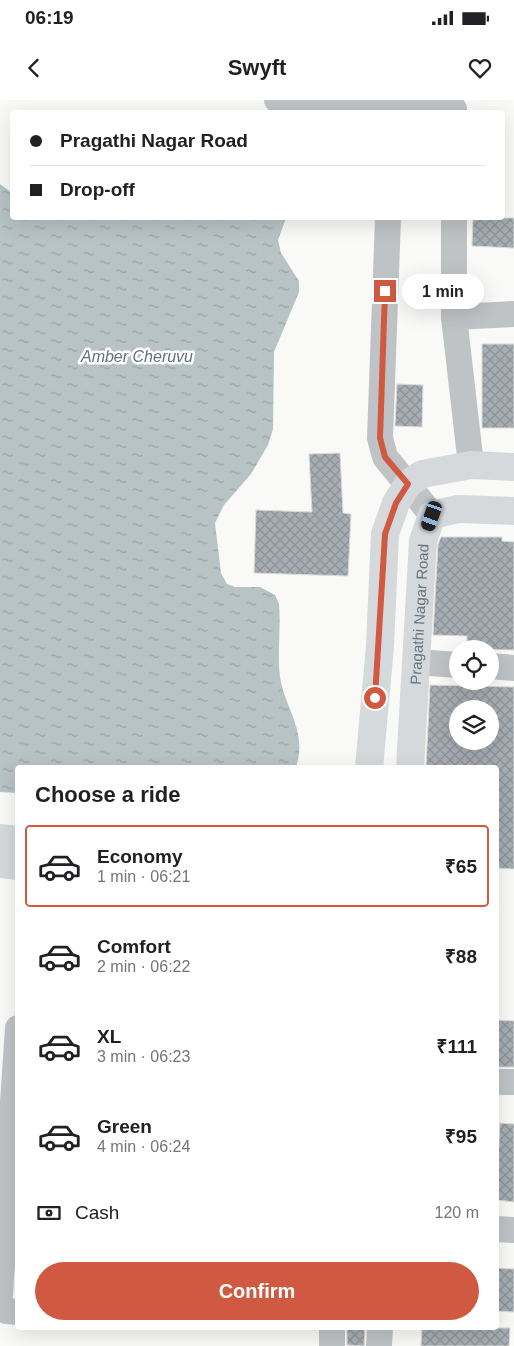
<!DOCTYPE html>
<html lang="en">
<head>
<meta charset="utf-8">
<style>
	:root { --surface:#fff; --page:#f2f2f2; --text:#202124; --muted:#757577; --line:#e0e0e0; --accent:#cf5a41 }
	body { margin:0; font-family:Helvetica,sans-serif; background:var(--page); color:var(--text); height:100vh; display:flex; flex-direction:column; font-size:19px; white-space:nowrap }
	* { box-sizing:border-box; margin:0 }
	p { font-size:16px; color:var(--muted) }
	.icon { flex:none; width:28px; height:28px; fill:none; stroke:currentColor; stroke-width:2; stroke-linecap:round; stroke-linejoin:round }
	.map { position:relative; flex:1; overflow:hidden }
	.drawer { position:absolute; left:15px; top:665px; width:484px; height:565px; display:flex; flex-direction:column; background:var(--surface); border-radius:5px; box-shadow:0 5px 20px #0002 }
	.drawer>* { flex:none }
	.top-card { position:absolute; left:10px; top:10px; width:495px; height:110px; border-radius:5px; box-shadow:0 5px 20px #0002; display:grid; align-content:center; height:110px; padding:0 20px; background:var(--surface) }
	.controls { position:absolute; left:449px; top:540px; display:grid; gap:10px }
	.controls a { display:grid; place-items:center; width:50px; height:50px; border-radius:50%; background:var(--surface); box-shadow:0 5px 20px #0002; font-size:25px }
	.end { position:absolute; width:22px; height:22px; margin:-11px; border:6px solid #cf5a41; background:#fff; box-shadow:0 0 0 2px #fff }
	.from { border-radius:50% }
	.bubble { position:absolute; height:35px; border-radius:18px; background:var(--surface); box-shadow:0 5px 20px #0002; font-size:16px; font-weight:700; line-height:35px; text-align:center }
	.car { position:absolute; width:15px; height:30px; margin:-15px -8px; border-radius:6px; box-shadow:0 0 4px 1px #0007; background:linear-gradient(#222 24%,#8ab4d8 0 40%,#222 0 76%,#8ab4d8 0 86%,#222 0) }
	.top-card b { display:flex; align-items:center; gap:18px; height:48px; font-size:19px }
	.top-card b+b { border-top:1px solid var(--line) }
	.top-card i { width:12px; height:12px; background:var(--text) }
	ul { padding:0; list-style:none }
	li { display:flex; align-items:center; gap:15px; height:82px; margin:0 10px 8px; padding:0 10px; border:2px solid transparent; border-radius:5px }
	li div { flex:1 }
	li b { display:block; font-size:19px }
	li em { font-style:normal; font-weight:700 }
	li.current { border-color:var(--accent) }
	li>.icon { width:45px; height:45px; stroke-width:1.5 }
	h2 { padding:0 20px; font-size:22px; line-height:60px }
	.pay { display:flex; align-items:center; gap:12px; height:55px; padding:0 20px; font-size:19px }
	.pay p { margin-inline-start:auto }
	.button { display:flex; gap:10px; margin-top:auto; padding:10px 20px }
	.button a { flex:1; height:58px; border-radius:30px; background:var(--accent); color:#fff; font-size:20px; font-weight:700; line-height:58px; text-align:center }
	.status { display:flex; justify-content:space-between; align-items:center; height:35px; padding:0 25px; background:var(--surface); direction:ltr }
	.status svg { height:14px; fill:currentColor }
	header { display:flex; justify-content:space-between; align-items:center; height:65px; padding:0 20px; background:var(--surface); font-size:22px; font-weight:700 }
	.map>svg:first-child { display:block }
	.water { fill:url(#water-ripples) }
	.building { fill:url(#building-cross-hatch); stroke:#dbdbd9; fill-rule:evenodd }
	.lines { fill:none; stroke-linecap:round; stroke-linejoin:round }
	.minor { stroke:#bfc3c6; stroke-width:26 }
	.major { stroke:#d5d9db; stroke-width:28 }
	.route { stroke:#cf5a41; stroke-width:6 }
	.labels { text-anchor:middle; dominant-baseline:central; stroke-width:5; stroke-linejoin:round; paint-order:stroke }
	.street-label { font-size:15px; fill:#67767e; stroke:#fff }
	.water-label { font-size:16px; font-style:italic; fill:#627478; stroke:#fff }
</style>
</head>
<body>
<div class="status"><b>06:19</b><svg viewBox="0 0 49 12"><path d="M0 12V9h3v3zM5 12V6h3v6zM10 12V3h3v9zM15 12V0h3v12zM26 1h20v11H26zM47 4h2v5h-2z"/></svg></div>
<header><svg class="icon" aria-label="back" viewBox="0 0 24 24"><path d="M15 5l-7 7 7 7"/></svg>Swyft<svg class="icon" aria-label="heart" viewBox="0 0 24 24"><path d="M12 20l-8-8c-3-5 5-10 8-4 3-6 11-1 8 4z"/></svg></header>
<div class="map">
<svg width="514" height="1246" viewBox="0 0 514 1246">
	<defs>
		<pattern id="water-ripples" width="26" height="14" patternUnits="userSpaceOnUse" patternTransform="scale(1.25)"><rect width="26" height="14" fill="#b8c3c6"/><path d="M2 4q2-2 4 0t4 0M15 11q2-2 4 0t4 0" fill="none" stroke="#99a3a6"/></pattern>
		<pattern id="building-cross-hatch" width="8" height="8" patternUnits="userSpaceOnUse" patternTransform="scale(1.25)"><rect width="8" height="8" fill="#a7aeb3"/><path d="M0 0l8 8M0 8l8-8" fill="none" stroke="#8c9297"/></pattern>
	</defs>
	<rect width="100%" height="100%" fill="#f9f9f7"/>
	<path class="water" d="M0,84L12,93V118H286L278,140L281,153L299,181V192L274,252L273,329L268,345L251,374L224,405L215,423L221,473L227,484L235,487H260L275,495L279,504C281,528 277,554 280,577C285,609 308,632 296,667L18,668L17,693L0,692Z"/>
	<g class="building">
		<polygon points="473,118 514,118 514,148 472,146"/>
		<rect x="482" y="244" width="32" height="84"/>
		<polygon points="397,284 423,285 422,327 395,326"/>
		<polygon points="340,353 343,413 351,414 348,476 254,473 256,410 312,412 309,354"/>
		<polygon points="441,437 502,437 502,441 514,442 514,550 467,549 467,536 433,535 438,444"/>
		<path d="M430,585L514,587V769L496,768V668H426ZM458,609H490V641H458Z"/>
		<polygon points="496,920 514,921 514,967 496,967"/>
		<polygon points="500,1023 514,1024 514,1102 496,1100"/>
		<polygon points="496,1168 514,1169 514,1212 496,1211"/>
		<polygon points="347,1228 365,1228 364,1246 347,1245"/>
		<polygon points="422,1228 510,1228 509,1246 421,1246"/>
	</g>
	<g class="lines">
		<g class="minor">
			<polyline points="277,0 454,9 454,12"/>
			<polyline points="388,118 380,338 385,357 432,415"/>
			<polyline points="454,118 454,217 471,365"/>
			<polyline points="454,217 514,214"/>
			<polyline points="416,562 458,565"/>
			<polyline points="490,566 514,568"/>
			<polyline points="496,982 514,982"/>
			<polyline points="496,1129 514,1130"/>
			<polyline points="0,1194 18,928"/>
			<polyline points="0,1205 6,1211 18,1212"/>
			<polyline points="332,1246 332,1228"/>
			<polyline points="379,1246 380,1228"/>
		</g>
		<g class="major">
			<polyline points="369,668 380,546 385,434 396,403 408,384 422,374 471,365 514,367"/>
			<path id="s1" d="M410,668L423,441L432,415L458,409L514,411"/>
			<polyline points="0,738 18,740"/>
			<polyline points="0,764 18,766"/>
		</g>
	</g>
	<g class="lines">
		<polyline class="route" points="375,598 385,434 396,403 408,384 385,357 380,338 385,191"/>
	</g>
	<g class="labels">
		<g class="street-label">
			<text stroke="none"><textPath href="#s1" startOffset="154">Pragathi Nagar Road</textPath></text>
		</g>
		<g class="water-label">
			<text x="137" y="256">Amber Cheruvu</text>
		</g>
	</g>
</svg>
<div class="controls">
<a><svg class="icon" aria-label="locate" viewBox="0 0 24 24"><circle cx="12" cy="12" r="6"/><path d="M12 2v4M12 18v4M2 12h4M18 12h4"/></svg></a>
<a><svg class="icon" aria-label="layers" viewBox="0 0 24 24"><path d="M12 4l9 5-9 5-9-5zM3 14l9 5 9-5"/></svg></a>
</div>
<i class="end from" style="left:375px;top:598px"></i>
<i class="end" style="left:385px;top:191px"></i>
<div class="bubble" style="left:402px;top:174px;width:82px">1 min</div>
<i class="car" style="left:432px;top:416px;rotate:199deg"></i>
<div class="top-card">
<b><i class="from"></i>Pragathi Nagar Road</b>
<b><i></i>Drop-off</b>
</div>
<section class="drawer">
<h2>Choose a ride</h2>
<ul>
<li class="current"><svg class="icon" aria-label="car" viewBox="0 0 24 24"><path d="M5 17H2v-5l4-1 3-4h7l3 4 3 1v5h-3M9 17h6M6 11h13"/><circle cx="7" cy="17" r="2"/><circle cx="17" cy="17" r="2"/></svg><div><b>Economy</b><p>1 min · 06:21</p></div><em>₹65</em></li>
<li><svg class="icon" aria-label="car" viewBox="0 0 24 24"><path d="M5 17H2v-5l4-1 3-4h7l3 4 3 1v5h-3M9 17h6M6 11h13"/><circle cx="7" cy="17" r="2"/><circle cx="17" cy="17" r="2"/></svg><div><b>Comfort</b><p>2 min · 06:22</p></div><em>₹88</em></li>
<li><svg class="icon" aria-label="car" viewBox="0 0 24 24"><path d="M5 17H2v-5l4-1 3-4h7l3 4 3 1v5h-3M9 17h6M6 11h13"/><circle cx="7" cy="17" r="2"/><circle cx="17" cy="17" r="2"/></svg><div><b>XL</b><p>3 min · 06:23</p></div><em>₹111</em></li>
<li><svg class="icon" aria-label="car" viewBox="0 0 24 24"><path d="M5 17H2v-5l4-1 3-4h7l3 4 3 1v5h-3M9 17h6M6 11h13"/><circle cx="7" cy="17" r="2"/><circle cx="17" cy="17" r="2"/></svg><div><b>Green</b><p>4 min · 06:24</p></div><em>₹95</em></li>
</ul>
<div class="pay"><svg class="icon" aria-label="cash" viewBox="0 0 24 24"><path d="M3 7h18v10H3z"/><circle cx="12" cy="12" r="2"/></svg>Cash<p>120 m</p></div>
<div class="button"><a>Confirm</a></div>
</section>
</div>
</body>
</html>
